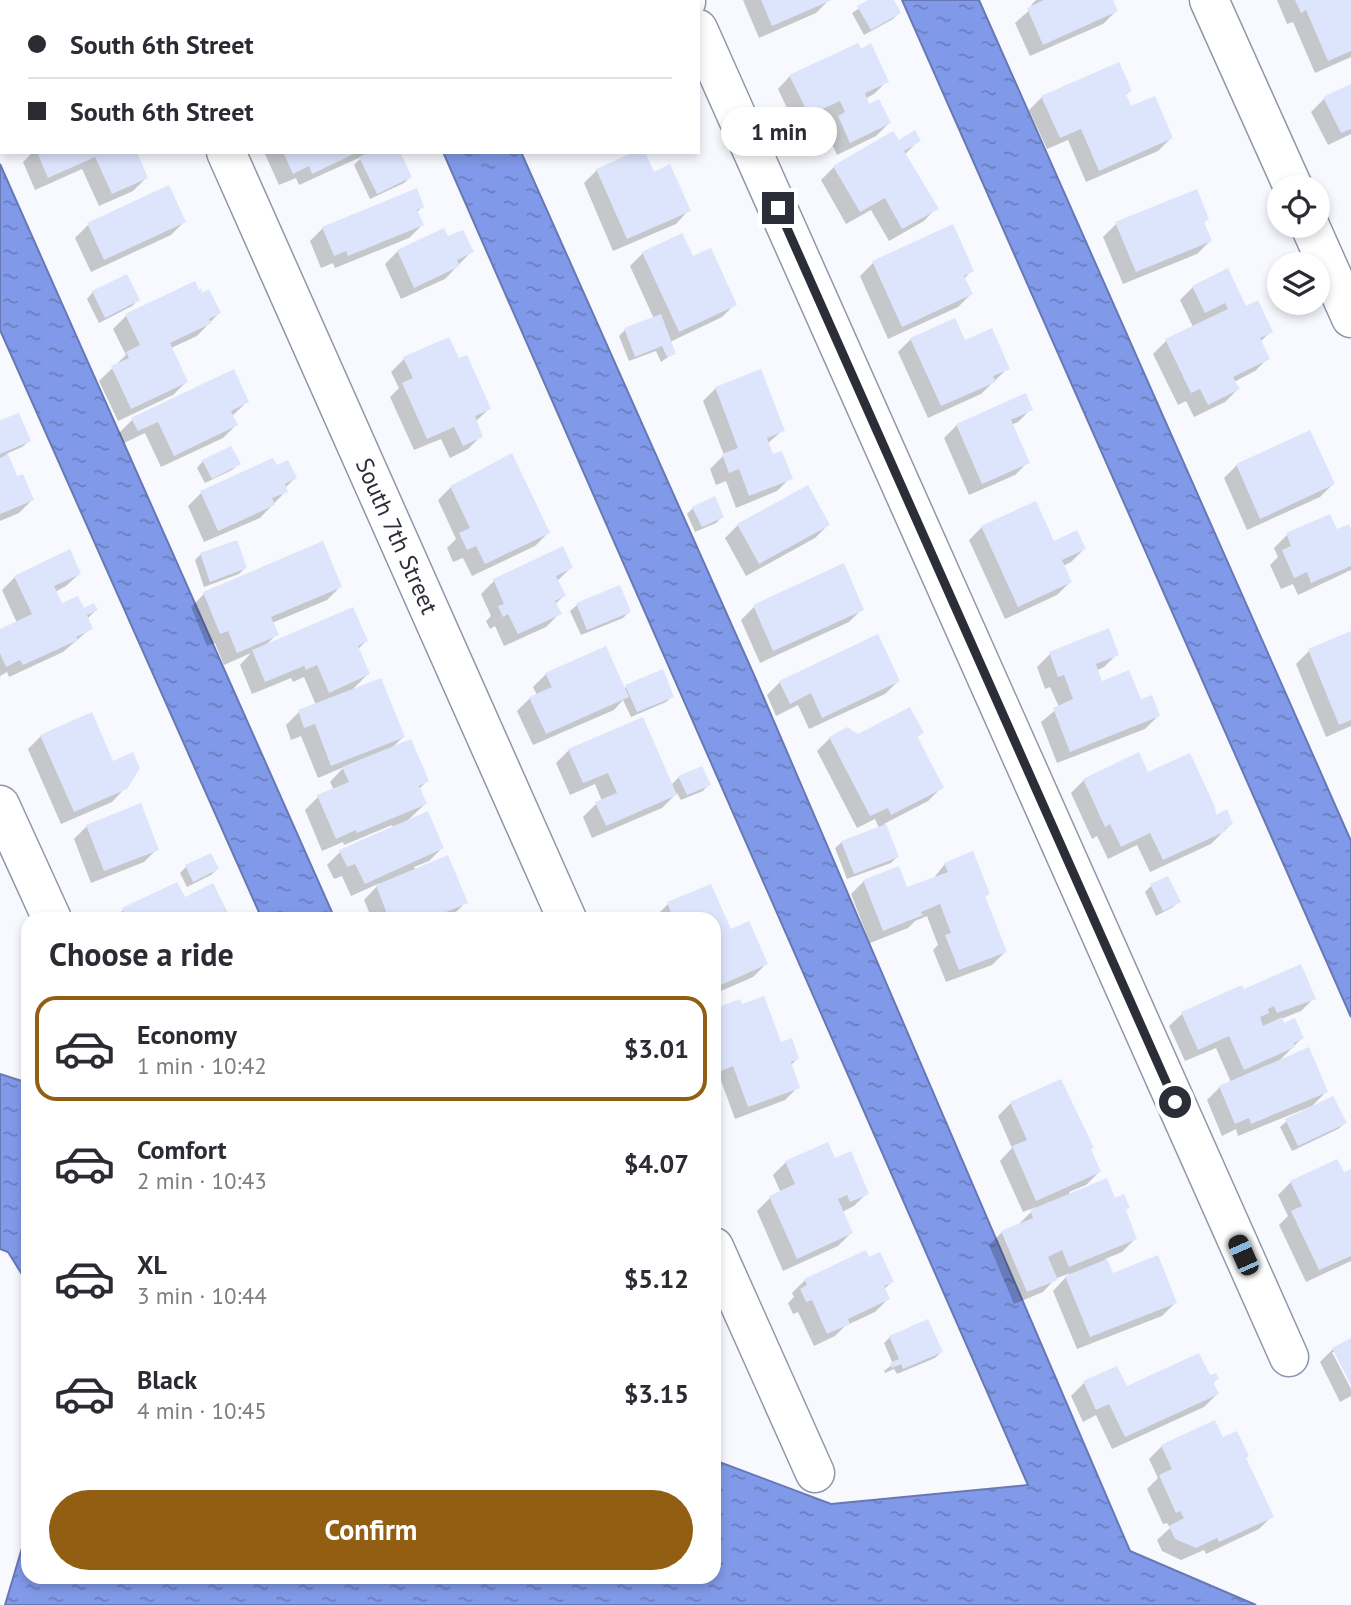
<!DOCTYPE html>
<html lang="en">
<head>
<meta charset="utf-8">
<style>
	:root { --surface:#fff; --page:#f7f7f7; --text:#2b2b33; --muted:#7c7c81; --line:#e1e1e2; --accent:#925e11 }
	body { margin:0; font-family:"PT Sans",sans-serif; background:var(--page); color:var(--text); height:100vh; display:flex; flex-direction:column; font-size:26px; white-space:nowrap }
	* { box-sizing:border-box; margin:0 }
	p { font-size:23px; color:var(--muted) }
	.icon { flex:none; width:38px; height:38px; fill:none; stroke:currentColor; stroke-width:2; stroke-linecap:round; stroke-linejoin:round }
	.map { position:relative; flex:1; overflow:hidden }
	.sheet { position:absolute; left:21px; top:912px; width:700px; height:672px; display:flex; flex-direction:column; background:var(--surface); border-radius:21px; box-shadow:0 4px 10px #0003 }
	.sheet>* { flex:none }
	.banner { position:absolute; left:0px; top:0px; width:700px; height:154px; box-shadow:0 4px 10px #0003; display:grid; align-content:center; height:154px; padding:0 28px; background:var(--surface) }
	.controls { position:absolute; left:1267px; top:175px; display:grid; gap:14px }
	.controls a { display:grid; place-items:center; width:63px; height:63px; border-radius:50%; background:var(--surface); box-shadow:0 4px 10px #0003; font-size:35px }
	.end { position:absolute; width:32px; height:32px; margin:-16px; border:9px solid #2b2e37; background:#fff; box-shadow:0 0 0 4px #fff }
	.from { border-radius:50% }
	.bubble { position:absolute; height:49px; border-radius:24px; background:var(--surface); box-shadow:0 4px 10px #0003; font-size:23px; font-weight:800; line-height:49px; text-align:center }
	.car { position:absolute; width:21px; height:42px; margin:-21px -10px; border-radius:9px; box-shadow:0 0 5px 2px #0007; background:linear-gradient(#222 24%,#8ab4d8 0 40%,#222 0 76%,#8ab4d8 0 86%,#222 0) }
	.banner b { display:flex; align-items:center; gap:24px; height:66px; font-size:26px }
	.banner b+b { border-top:2px solid var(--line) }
	.banner i { width:18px; height:18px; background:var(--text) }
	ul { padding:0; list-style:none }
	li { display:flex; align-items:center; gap:21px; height:105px; margin:0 14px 10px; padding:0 14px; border:4px solid transparent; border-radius:21px }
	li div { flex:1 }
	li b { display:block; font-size:26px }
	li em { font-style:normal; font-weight:800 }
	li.on { border-color:var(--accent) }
	li>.icon { width:63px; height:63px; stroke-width:1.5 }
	h2 { padding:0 28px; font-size:32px; line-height:84px }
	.primary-button { display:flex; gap:14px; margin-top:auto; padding:14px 28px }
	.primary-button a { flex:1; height:80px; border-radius:42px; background:var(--accent); color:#fff; font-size:28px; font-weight:800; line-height:80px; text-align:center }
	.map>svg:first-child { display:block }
	.water { fill:url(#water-ripples); stroke:#6779b4; stroke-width:2 }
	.shadow { fill:#0003 }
	.building { fill:#dde5fc }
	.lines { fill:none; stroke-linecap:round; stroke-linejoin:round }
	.street-casing { stroke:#8f97ac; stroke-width:41 }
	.street { stroke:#fff; stroke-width:38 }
	.route { stroke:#2b2e37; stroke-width:9 }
	.labels { text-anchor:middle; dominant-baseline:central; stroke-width:6; stroke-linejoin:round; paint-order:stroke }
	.street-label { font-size:24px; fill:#2b2e37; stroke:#fff }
</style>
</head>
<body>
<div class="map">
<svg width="1351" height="1605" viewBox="0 0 1351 1605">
	<defs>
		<pattern id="water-ripples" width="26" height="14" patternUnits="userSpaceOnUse" patternTransform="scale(1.75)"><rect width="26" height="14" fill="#8199e9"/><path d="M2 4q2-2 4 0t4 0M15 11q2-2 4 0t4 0" fill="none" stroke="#6a7dbe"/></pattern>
	</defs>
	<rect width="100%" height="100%" fill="#f7f9fe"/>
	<g class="water">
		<polygon points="902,0 979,0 1351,841 1351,1017"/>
		<polygon points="443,152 521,152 754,675 1130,1551 1256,1605 5,1605 28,1528 28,1577 714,1577 714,1460 831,1504 1028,1485"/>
		<polygon points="0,164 335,919 262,919 0,330"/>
		<polygon points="0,1074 28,1083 28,1284 8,1252 0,1249"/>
	</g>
	<g class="shadow">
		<polygon points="0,0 11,2 2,2 0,53"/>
		<polygon points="209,0 255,0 254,2"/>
		<polygon points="275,0 332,0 271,2"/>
		<polygon points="453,0 482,0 482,2 454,2"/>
		<polygon points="496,0 598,0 599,2 492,2"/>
		<polygon points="743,0 829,0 816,13 759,38"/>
		<polygon points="872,0 892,0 899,13 893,19 864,35 852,13"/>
		<polygon points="1036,0 1111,0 1116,11 1103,24 1030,56 1015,23 1033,7 1031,5"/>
		<polygon points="1277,0 1351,0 1351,57 1315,73 1293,22 1287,24"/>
		<polygon points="790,76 887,81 874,94 865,99 869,106 889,123 876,136 837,155 826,131 832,124 826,113 796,127 778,89"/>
		<polygon points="1351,86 1351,134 1328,145 1311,112 1324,99"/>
		<polygon points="1130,91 1125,96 1130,109 1171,138 1158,151 1086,182 1068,140 1047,149 1029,110 1042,97"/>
		<polygon points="2,119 2,136 0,132"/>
		<polygon points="919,140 904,155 936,208 924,221 889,241 871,210 846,224 821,180 834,167 898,143"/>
		<polygon points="33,152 135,152 146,178 133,191 99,206 82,169 35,190 23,162"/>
		<polygon points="267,152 367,152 362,157 410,177 404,183 370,199 354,165 363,156 299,185 296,178 279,185 265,154"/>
		<polygon points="597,170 653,174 688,211 676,224 613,251 584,183"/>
		<polygon points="422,207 416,213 422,225 409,238 335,268 333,263 321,268 310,241 323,228"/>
		<polygon points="1207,219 1203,224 1210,241 1197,254 1123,284 1103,237 1116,224"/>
		<polygon points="184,222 171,235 91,272 75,238 88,225"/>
		<polygon points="952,226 972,270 964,279 971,294 958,307 888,339 860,276 873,263"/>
		<polygon points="447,239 472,251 445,279 401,299 385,264 398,251"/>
		<polygon points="643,253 692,258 735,304 722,317 670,342 674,353 661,362 656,351 629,361 619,336 625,330 654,319 630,266"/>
		<polygon points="1193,287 1245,309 1271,331 1260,342 1268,358 1255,371 1234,382 1238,389 1225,402 1194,417 1186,401 1178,405 1153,354 1166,341 1193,327 1180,300"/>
		<polygon points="93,292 138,300 132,306 99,323 87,299"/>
		<polygon points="199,296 219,313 197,336 171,348 186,382 173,395 118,421 99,381 126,355 113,329 126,316"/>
		<polygon points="911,339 964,342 1008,368 981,394 928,418 898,352"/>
		<polygon points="404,359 458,361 489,409 475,422 481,436 468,449 450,458 441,439 414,450 390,397 399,388 391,372"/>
		<polygon points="716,388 783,430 767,444 772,456 790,478 777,491 736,508 726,481 716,485 710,469 724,455 703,401"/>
		<polygon points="1025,395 1031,409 1018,422 1011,425 1028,462 1015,475 969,495 944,438 957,425"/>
		<polygon points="247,402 232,416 236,425 223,438 161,467 145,433 124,443 119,433 132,420"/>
		<polygon points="0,422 29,441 22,447 6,454 16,478 32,500 19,513 0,521"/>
		<polygon points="1309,433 1333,484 1320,497 1247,530 1224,478 1237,465"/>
		<polygon points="272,460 276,467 295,478 285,488 286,491 260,518 204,542 188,506 201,493"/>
		<polygon points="203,461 239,464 232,470 205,483 197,468"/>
		<polygon points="451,487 548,533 535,546 472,576 463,558 453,562 447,548 456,539 438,500"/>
		<polygon points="693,508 722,517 716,523 695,532 687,514"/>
		<polygon points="1329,516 1336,532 1351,535 1351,570 1298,595 1293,584 1281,589 1270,565 1278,557 1274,548 1287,535"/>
		<polygon points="738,525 828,525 815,538 746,576 725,538"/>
		<polygon points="982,527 1053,543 1084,549 1071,562 1063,566 1070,582 1057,595 1005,619 969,540"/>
		<polygon points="322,543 340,587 327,600 272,623 277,634 265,646 366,641 357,650 368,674 350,692 403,737 391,749 427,781 419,789 425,804 407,821 442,848 429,861 414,867 416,870 466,902 453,915 445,919 372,919 364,900 380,883 351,896 342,876 334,879 327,865 340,852 393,828 392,825 344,845 343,842 322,851 305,810 318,797 334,790 330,782 344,767 318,778 301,736 291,740 286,725 299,712 316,705 304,677 293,682 291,678 252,694 240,665 251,653 224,665 215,643 207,646 191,607 204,594"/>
		<polygon points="201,554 245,568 239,574 204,587 195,560"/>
		<polygon points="571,568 557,581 564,596 555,604 559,614 546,627 504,646 495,626 490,629 486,621 491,616 481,594 494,581"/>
		<polygon points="79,574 66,586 55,592 61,606 83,610 96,610 87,619 91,628 63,652 9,677 7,672 0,676 0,631 17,623 2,590 15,577"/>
		<polygon points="619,587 629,612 623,618 581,635 570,611 577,605"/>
		<polygon points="754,607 862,609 849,622 760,663 741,620"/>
		<polygon points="1351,633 1351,726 1326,737 1296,664 1309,651"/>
		<polygon points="1050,654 1117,654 1104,667 1096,671 1102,683 1140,702 1158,716 1145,729 1057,763 1041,722 1059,707 1050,687 1045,689 1037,667"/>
		<polygon points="546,674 623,690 626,687 672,696 666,702 631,717 623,700 614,710 533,745 517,711 530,698 537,695 533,687"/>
		<polygon points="898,681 885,694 809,729 798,705 776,716 767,695 780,682"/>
		<polygon points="922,732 916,738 941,788 928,801 884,824 897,857 891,863 847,879 835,848 842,842 879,828 875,819 857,828 817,751 830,738"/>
		<polygon points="41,736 125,788 112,802 61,824 28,749"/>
		<polygon points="569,750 671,785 679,777 709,784 703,791 681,800 677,793 662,808 592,838 583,817 596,804 602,801 595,784 570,795 556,763"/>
		<polygon points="1138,755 1147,775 1215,817 1231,824 1211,844 1150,872 1137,845 1108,859 1097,836 1092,839 1071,793 1084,780"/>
		<polygon points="87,826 157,849 144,862 91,883 74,839"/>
		<polygon points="945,864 988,894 984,898 1005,952 992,965 946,982 933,950 938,945 927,916 915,921 908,928 870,943 851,894 864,881 906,889 933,879"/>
		<polygon points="186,867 217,869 211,875 187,887 180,873"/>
		<polygon points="1167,878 1179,901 1173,907 1156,916 1145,892 1151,886"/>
		<polygon points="176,884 184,899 229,919 114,919 123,910"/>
		<polygon points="710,886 730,931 766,964 753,977 714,994 714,919 655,919 655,917 668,904"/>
		<polygon points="1243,991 1314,998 1301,1011 1281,1019 1283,1025 1302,1038 1278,1062 1326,1092 1312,1106 1238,1136 1236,1129 1222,1136 1207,1100 1220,1087 1231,1082 1216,1048 1185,1061 1169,1026 1182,1014"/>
		<polygon points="714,1011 780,1045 797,1059 790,1066 798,1087 785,1100 735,1119 720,1078 714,1080"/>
		<polygon points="1011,1103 1089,1151 1099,1172 1086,1185 1069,1192 1070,1195 1114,1200 1124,1211 1135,1239 1122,1252 1105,1259 1112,1276 1175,1303 1162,1316 1077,1349 1053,1291 1070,1273 1055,1279 1043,1292 1014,1304 989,1245 1002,1232 1018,1225 1036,1207 1023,1212 1000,1161 1012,1148 998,1116"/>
		<polygon points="1287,1121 1345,1123 1338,1129 1292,1151 1280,1127"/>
		<polygon points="834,1160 867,1193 854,1206 842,1212 851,1233 838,1246 783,1271 757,1211 770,1198 781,1193 773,1175 786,1162"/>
		<polygon points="1351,1171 1351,1261 1306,1282 1279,1225 1288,1216 1278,1195 1291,1182 1343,1175"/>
		<polygon points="868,1259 892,1282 884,1289 888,1299 875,1312 845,1326 835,1336 814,1346 798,1312 793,1314 788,1303 794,1297 792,1293 805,1280"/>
		<polygon points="890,1337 941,1352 935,1358 897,1374 894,1369 885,1373 884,1371 893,1364 884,1343"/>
		<polygon points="1351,1339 1351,1381 1336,1352 1332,1352 1351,1389 1351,1396 1340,1402 1320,1362 1333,1349"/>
		<polygon points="1209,1377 1217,1379 1212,1384 1217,1394 1204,1407 1112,1449 1096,1415 1083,1422 1071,1396 1084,1383 1126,1388"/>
		<polygon points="1222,1440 1244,1458 1272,1516 1259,1529 1206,1554 1204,1550 1181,1560 1162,1551 1157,1540 1170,1528 1167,1523 1163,1524 1147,1489 1158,1478 1149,1459 1162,1446"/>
	</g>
	<g class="building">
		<polygon points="761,0 832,0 772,26"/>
		<polygon points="868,0 894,0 901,13 871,30 857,6"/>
		<polygon points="1044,0 1113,0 1118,11 1043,45 1027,8"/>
		<polygon points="1295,0 1351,0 1351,51 1328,61 1306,10 1301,13"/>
		<polygon points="858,43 861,49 871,43 889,82 865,93 869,104 879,99 891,123 850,143 838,116 845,112 840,101 809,115 789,75"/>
		<polygon points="1119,62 1132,91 1126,94 1131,106 1155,96 1173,138 1099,171 1081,129 1060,138 1041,96"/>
		<polygon points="1351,84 1351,129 1341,133 1323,97"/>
		<polygon points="915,130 921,141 904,151 939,209 902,229 885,198 860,212 833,166 893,131 899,140"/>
		<polygon points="37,152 137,152 148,178 112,194 95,157 48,178"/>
		<polygon points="283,152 358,152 312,174 309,166 293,174"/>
		<polygon points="370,152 400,152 412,177 377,194 359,157"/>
		<polygon points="634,152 645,152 654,172 670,164 691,211 627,239 596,169"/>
		<polygon points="169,185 186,222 104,260 87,223"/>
		<polygon points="417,188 424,207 417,210 424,225 348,256 346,251 334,256 322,227"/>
		<polygon points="1197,189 1209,219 1204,222 1212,241 1136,272 1115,222"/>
		<polygon points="953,224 974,271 964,276 973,294 902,327 872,261"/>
		<polygon points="444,228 448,236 463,230 474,252 457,260 460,266 414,288 397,250"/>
		<polygon points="682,233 693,256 711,248 737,305 679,332 642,252"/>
		<polygon points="1228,268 1246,306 1258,300 1273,332 1260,338 1270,359 1233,377 1240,389 1208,405 1200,389 1191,393 1165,339 1228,309 1225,303 1205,313 1192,286"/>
		<polygon points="127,274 140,300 105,318 92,291"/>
		<polygon points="195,281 199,290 202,288 201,293 209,289 221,313 209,319 212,323 170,343 188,382 131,409 111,366 129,358 126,352 140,345 125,314"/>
		<polygon points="661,314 676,354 667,357 662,346 635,357 624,328"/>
		<polygon points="955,318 965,340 992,328 1010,369 993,376 996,382 941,406 910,338"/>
		<polygon points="449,337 459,358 467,355 491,409 475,416 483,437 463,446 454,427 427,439 402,383 413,378 403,357"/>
		<polygon points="234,369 249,402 231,411 238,425 174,456 158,422 138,431 131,418"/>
		<polygon points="761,369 785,431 767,438 773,454 782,451 793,479 749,496 739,469 729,473 722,454 738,448 715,387"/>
		<polygon points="1026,393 1033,410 1011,420 1030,463 982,484 956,424"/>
		<polygon points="19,413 31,441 0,454 0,420"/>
		<polygon points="1310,430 1335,484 1260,519 1236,464"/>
		<polygon points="231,446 241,464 212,479 202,460"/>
		<polygon points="512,453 550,533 485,564 476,546 467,550 459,533 470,528 450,486"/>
		<polygon points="8,454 17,476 23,474 34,500 0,514 0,458"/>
		<polygon points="273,458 277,465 288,460 297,478 285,484 288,492 272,498 275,505 218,531 200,491"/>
		<polygon points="808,485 830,525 759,564 737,524"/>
		<polygon points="715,496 724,517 702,527 692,507"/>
		<polygon points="1036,501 1054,541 1077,530 1086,549 1062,560 1072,582 1018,607 981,526"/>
		<polygon points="1330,514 1337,529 1349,524 1351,530 1351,566 1311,583 1307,572 1294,578 1282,550 1291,546 1286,533"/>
		<polygon points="237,540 247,568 210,582 200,553"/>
		<polygon points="323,541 342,587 271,617 279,635 237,653 228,631 220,634 203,592"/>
		<polygon points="563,546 573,568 556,576 566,596 555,601 562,614 518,634 508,614 503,617 498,606 504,604 493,579"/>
		<polygon points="70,549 81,574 54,586 62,603 78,596 84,608 94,603 98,610 87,615 93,629 76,637 78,640 23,665 20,660 6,667 0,653 0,629 32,614 14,576"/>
		<polygon points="844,563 864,610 773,651 753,605"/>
		<polygon points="620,585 631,612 587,630 576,603"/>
		<polygon points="353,607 368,641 358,646 370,674 329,693 317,665 306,670 304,666 265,682 252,650"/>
		<polygon points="1109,628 1119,655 1096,664 1102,681 1129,670 1141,699 1152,695 1160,716 1070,752 1053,708 1073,699 1064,675 1058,677 1049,652"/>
		<polygon points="1351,631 1351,720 1339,725 1308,649"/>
		<polygon points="878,634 900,681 822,718 811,693 790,704 779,681"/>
		<polygon points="606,646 629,697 546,734 529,697 552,687 545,673"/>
		<polygon points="663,669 674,697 637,712 625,685"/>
		<polygon points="381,678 405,737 331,766 315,724 304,728 298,710"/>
		<polygon points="910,707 924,733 917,736 944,788 891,815 888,808 870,816 829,737 847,727 858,734"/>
		<polygon points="92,712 113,761 133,752 140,768 127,789 74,812 40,735"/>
		<polygon points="643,717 677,795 606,826 595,802 617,793 608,773 583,783 568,749"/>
		<polygon points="411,739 429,781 419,786 427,804 357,833 356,830 336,839 317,795 349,782 342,767"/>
		<polygon points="1139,752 1148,772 1190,753 1215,807 1216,815 1227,809 1233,824 1225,828 1226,831 1163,860 1150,833 1121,847 1110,824 1105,827 1083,779"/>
		<polygon points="702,766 711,785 687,795 678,776"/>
		<polygon points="141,803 159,850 104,871 86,825"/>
		<polygon points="428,811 444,848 365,884 355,864 347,867 339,850"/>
		<polygon points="886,824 899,857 854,874 841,841"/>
		<polygon points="973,851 990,894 985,896 1007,952 959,970 945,935 951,933 940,904 921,912 923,915 883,931 863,880 899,866 907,887 948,872 944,863"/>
		<polygon points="211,853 219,869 193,882 185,865"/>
		<polygon points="448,855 468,903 429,919 389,919 376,885"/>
		<polygon points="1168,876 1181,902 1163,911 1150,884"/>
		<polygon points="177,882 185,897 213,883 231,919 127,919 122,908"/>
		<polygon points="711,884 731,929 749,921 768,964 714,988 714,919 673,919 667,902"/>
		<polygon points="1301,964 1316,999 1277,1013 1274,1006 1268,1009 1269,1013 1260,1017 1263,1026 1282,1017 1284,1023 1295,1018 1304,1038 1294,1043 1295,1047 1244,1070 1229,1036 1198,1050 1181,1012 1242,985 1244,989"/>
		<polygon points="764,996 781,1042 792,1038 799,1059 791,1062 800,1088 748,1107 733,1066 716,1073 714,1068 714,1009 740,999 742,1004"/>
		<polygon points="1309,1047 1328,1092 1251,1124 1249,1118 1235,1124 1219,1086"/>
		<polygon points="1061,1079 1094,1148 1091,1149 1101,1172 1036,1201 1012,1146 1027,1140 1010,1102"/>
		<polygon points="1333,1096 1347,1123 1298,1146 1285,1119"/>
		<polygon points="828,1142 835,1158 851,1151 869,1194 850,1202 847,1195 838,1199 853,1233 797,1259 769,1196 795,1184 785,1161"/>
		<polygon points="1337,1159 1344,1172 1351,1169 1351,1256 1319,1270 1291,1211 1302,1206 1290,1181"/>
		<polygon points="1107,1178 1115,1198 1124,1194 1130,1208 1126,1210 1137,1239 1069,1267 1062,1250 1048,1257 1058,1280 1027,1292 1001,1231 1033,1218 1030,1210"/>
		<polygon points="866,1250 869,1257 880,1252 894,1282 884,1286 890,1299 848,1319 850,1324 827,1334 812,1300 806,1302 800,1289 807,1285 804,1279"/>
		<polygon points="1158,1255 1177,1303 1090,1337 1065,1276 1107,1259 1113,1273"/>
		<polygon points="928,1319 943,1352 903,1369 901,1364 892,1368 890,1363 899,1359 889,1336"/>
		<polygon points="1351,1338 1351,1385 1332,1348"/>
		<polygon points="1199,1353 1210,1375 1216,1373 1219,1379 1213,1382 1219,1394 1125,1437 1109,1404 1096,1410 1083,1381 1117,1366 1127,1386"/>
		<polygon points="1215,1420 1223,1437 1237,1431 1249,1456 1246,1458 1274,1517 1219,1542 1217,1538 1196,1548 1175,1539 1169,1526 1184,1518 1180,1511 1176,1513 1159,1475 1172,1469 1161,1445"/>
	</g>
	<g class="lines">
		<g class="street-casing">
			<g id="street">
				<polyline points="158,0 158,2"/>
				<polyline points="685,0 686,2"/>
				<polyline points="1209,0 1293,187"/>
				<polyline points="698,29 1289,1357"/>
				<polyline points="226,152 567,919"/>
				<polyline points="1310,226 1351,318"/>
				<polyline points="0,805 52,919"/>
				<polyline points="714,1247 815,1473"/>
			</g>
		</g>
		<use href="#street" class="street"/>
	</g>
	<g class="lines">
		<polyline class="route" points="778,208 1175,1102"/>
	</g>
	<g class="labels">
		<g class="street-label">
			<text transform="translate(397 536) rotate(66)">South 7th Street</text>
		</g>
	</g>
</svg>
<div class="controls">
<a><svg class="icon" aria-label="locate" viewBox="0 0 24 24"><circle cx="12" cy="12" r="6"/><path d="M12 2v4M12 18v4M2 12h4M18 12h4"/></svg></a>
<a><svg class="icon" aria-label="layers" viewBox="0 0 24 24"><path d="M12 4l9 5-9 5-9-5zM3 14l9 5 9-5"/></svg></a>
</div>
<i class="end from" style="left:1175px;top:1102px"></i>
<i class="end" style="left:778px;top:208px"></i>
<div class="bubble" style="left:721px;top:107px;width:116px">1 min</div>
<i class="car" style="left:1243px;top:1255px;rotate:336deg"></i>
<div class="banner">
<b><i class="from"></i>South 6th Street</b>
<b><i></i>South 6th Street</b>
</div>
<section class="sheet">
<h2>Choose a ride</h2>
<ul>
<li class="on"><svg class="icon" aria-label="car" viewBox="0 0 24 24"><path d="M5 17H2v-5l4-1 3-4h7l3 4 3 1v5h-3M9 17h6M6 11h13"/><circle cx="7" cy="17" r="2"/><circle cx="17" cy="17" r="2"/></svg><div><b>Economy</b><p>1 min · 10:42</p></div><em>$3.01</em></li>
<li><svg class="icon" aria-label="car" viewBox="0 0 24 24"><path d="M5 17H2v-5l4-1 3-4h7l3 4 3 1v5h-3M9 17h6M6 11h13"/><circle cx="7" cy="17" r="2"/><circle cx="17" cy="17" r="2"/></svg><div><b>Comfort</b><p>2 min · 10:43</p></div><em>$4.07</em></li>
<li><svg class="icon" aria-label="car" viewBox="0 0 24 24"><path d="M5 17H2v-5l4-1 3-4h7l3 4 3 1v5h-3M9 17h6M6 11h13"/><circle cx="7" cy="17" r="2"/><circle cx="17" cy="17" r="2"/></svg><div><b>XL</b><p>3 min · 10:44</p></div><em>$5.12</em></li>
<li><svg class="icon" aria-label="car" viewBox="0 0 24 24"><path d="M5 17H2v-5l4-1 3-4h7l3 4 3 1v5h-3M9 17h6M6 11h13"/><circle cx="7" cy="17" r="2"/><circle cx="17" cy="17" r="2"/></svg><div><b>Black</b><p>4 min · 10:45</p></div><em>$3.15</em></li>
</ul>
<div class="primary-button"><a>Confirm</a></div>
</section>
</div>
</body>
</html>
